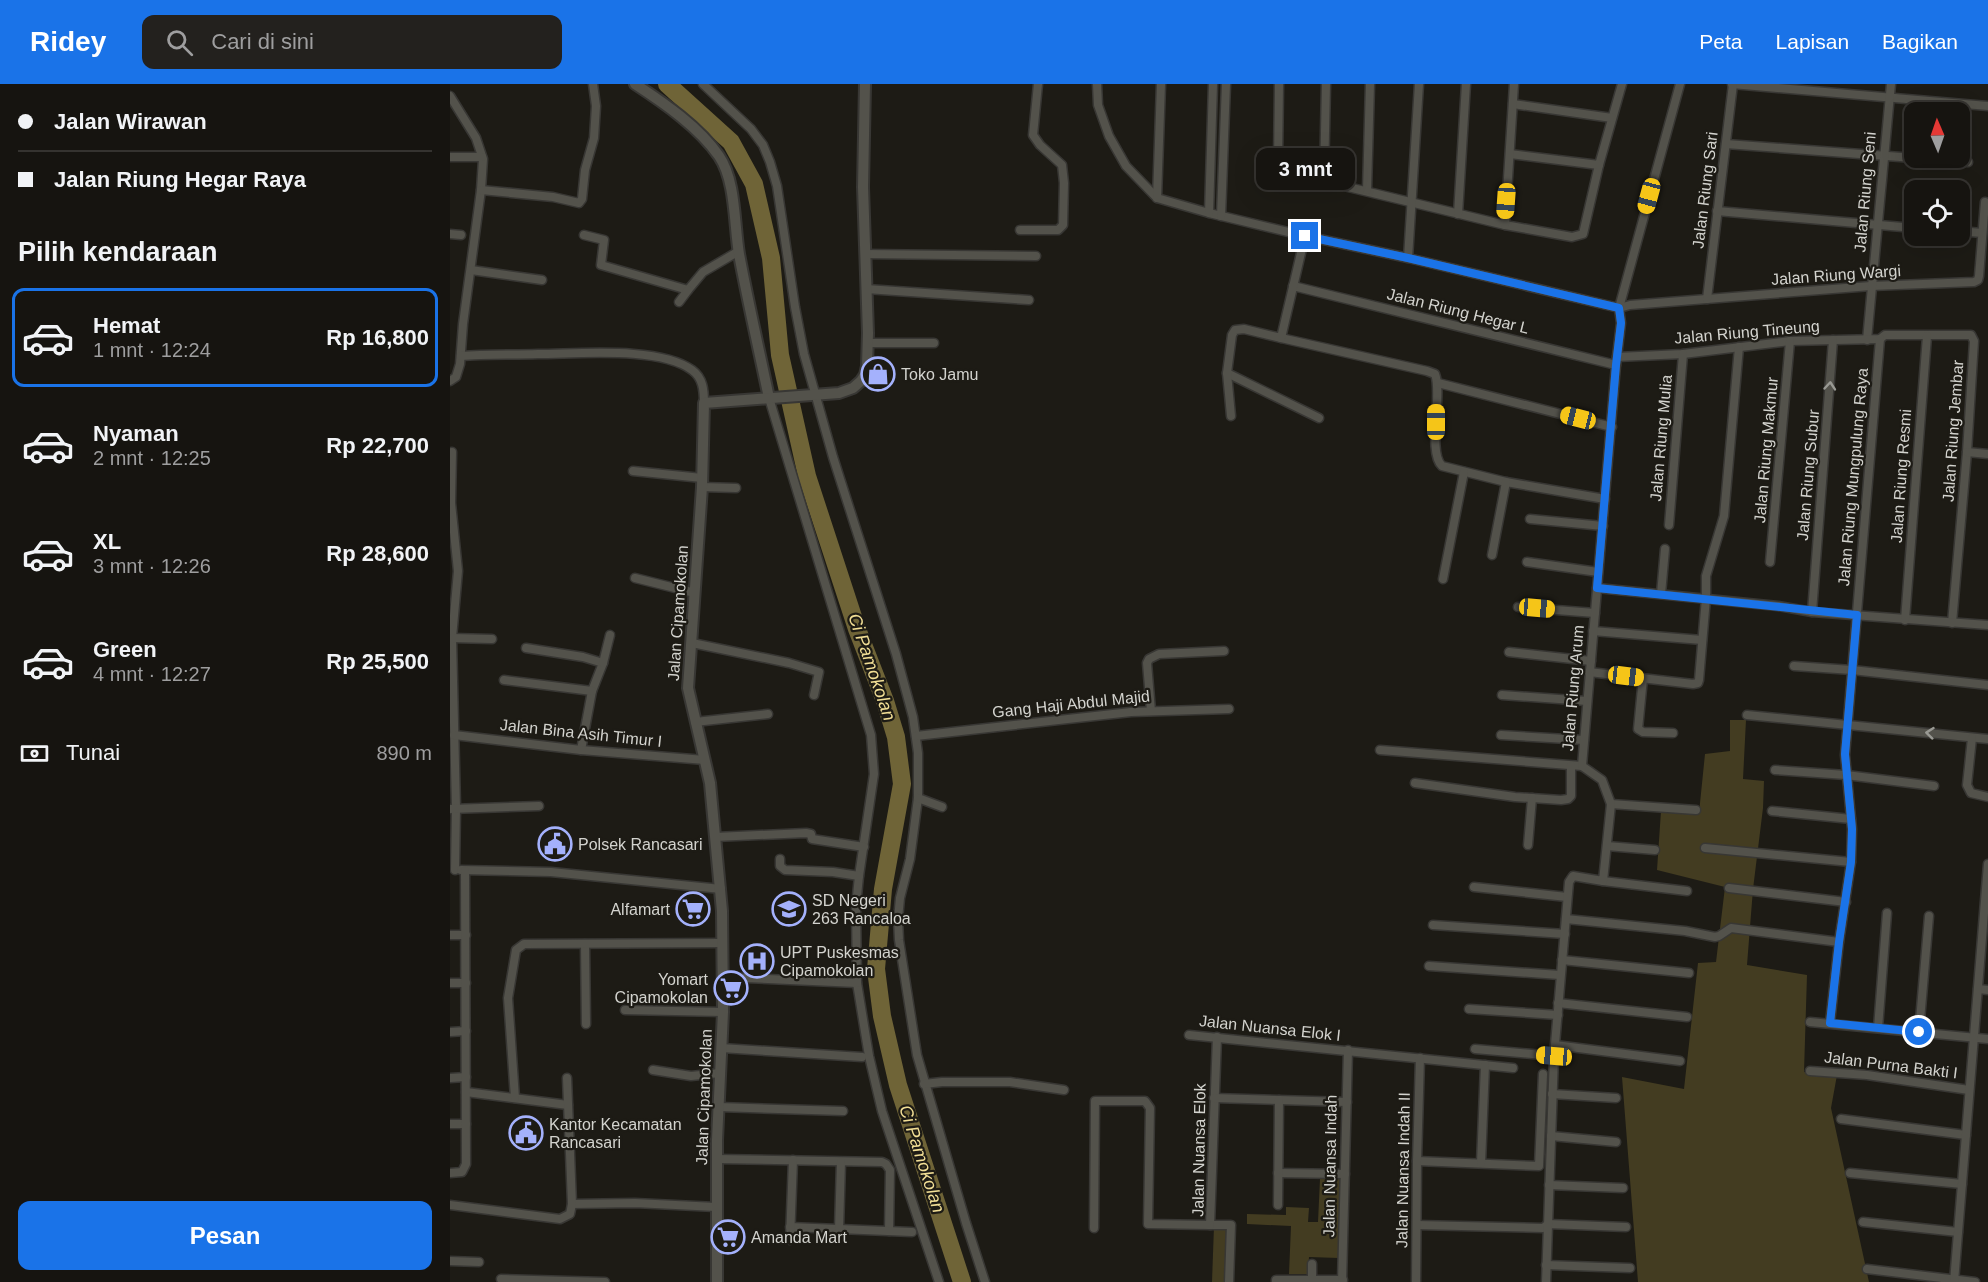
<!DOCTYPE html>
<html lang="id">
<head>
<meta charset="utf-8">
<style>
	:root { --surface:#161410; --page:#23211e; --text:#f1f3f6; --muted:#9e9e9f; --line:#353330; --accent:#1a73e8 }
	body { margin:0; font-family:Helvetica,sans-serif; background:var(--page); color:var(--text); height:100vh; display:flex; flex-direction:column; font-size:22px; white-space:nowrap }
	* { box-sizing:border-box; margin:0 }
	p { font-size:20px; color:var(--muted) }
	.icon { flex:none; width:33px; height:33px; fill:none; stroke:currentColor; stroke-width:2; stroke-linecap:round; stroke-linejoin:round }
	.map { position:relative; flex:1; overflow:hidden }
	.sheet { display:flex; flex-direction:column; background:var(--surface); width:450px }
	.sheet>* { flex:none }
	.top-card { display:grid; align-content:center; height:132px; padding:0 18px; background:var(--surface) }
	.needle { width:39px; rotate:358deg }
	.tools { position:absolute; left:1454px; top:18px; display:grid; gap:12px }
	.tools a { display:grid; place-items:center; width:66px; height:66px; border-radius:12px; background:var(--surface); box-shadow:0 6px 24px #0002,0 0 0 2px var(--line); font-size:30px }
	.end { position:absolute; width:27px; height:27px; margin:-14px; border:8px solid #1a73e8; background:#fff; box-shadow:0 0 0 3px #fff }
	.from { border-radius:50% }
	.bubble { position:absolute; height:42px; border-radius:12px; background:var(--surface); box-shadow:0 6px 24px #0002,0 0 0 2px var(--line); font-size:20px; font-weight:700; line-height:42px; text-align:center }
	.car { position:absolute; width:18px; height:36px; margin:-18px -9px; border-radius:8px; box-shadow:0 0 4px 2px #0007; background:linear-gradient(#f5c518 24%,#345 0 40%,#f5c518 0 76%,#345 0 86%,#f5c518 0) }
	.top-card b { display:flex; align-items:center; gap:21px; height:57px; font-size:22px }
	.top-card b+b { border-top:2px solid var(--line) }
	.top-card i { width:15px; height:15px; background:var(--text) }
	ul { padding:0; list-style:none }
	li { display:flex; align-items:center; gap:18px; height:99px; margin:0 12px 9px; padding:0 6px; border:3px solid transparent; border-radius:12px }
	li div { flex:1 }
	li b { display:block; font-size:22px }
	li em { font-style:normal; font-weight:700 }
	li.active { border-color:var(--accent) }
	li>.icon { width:54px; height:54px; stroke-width:1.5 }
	h2 { padding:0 18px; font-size:27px; line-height:72px }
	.pay { display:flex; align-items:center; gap:15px; height:66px; padding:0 18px; font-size:22px }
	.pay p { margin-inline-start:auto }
	.button { display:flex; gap:12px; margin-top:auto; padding:12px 18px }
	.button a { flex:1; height:69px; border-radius:12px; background:var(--accent); color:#fff; font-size:24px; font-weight:700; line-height:69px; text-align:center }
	header { display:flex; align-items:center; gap:36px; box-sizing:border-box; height:84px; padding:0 30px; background:var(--accent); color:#fff }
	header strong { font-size:28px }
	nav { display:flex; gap:33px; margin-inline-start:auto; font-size:21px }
	.search { width:420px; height:54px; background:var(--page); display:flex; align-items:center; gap:15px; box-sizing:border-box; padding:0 21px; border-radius:12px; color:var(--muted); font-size:22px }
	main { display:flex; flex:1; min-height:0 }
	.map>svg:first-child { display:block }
	.green { fill:#433c21 }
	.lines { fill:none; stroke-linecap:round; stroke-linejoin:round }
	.river { stroke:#6f6437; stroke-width:18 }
	.minor-casing { stroke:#383734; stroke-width:11 }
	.tertiary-casing { stroke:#383734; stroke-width:14 }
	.minor { stroke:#53524b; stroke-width:8 }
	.tertiary { stroke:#53524b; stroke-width:10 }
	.oneway { stroke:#999993 }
	.route { stroke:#1a73e8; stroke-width:8 }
	.labels { text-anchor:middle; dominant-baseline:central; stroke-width:4.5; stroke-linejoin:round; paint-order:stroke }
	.street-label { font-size:16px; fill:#d3d3ce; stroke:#1d1b15 }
	.poi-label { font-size:16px; fill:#d3d3ce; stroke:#1d1b15; text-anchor:start }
	.water-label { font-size:18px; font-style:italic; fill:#f1de95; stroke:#1d1b15 }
</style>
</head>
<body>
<header>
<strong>Ridey</strong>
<div class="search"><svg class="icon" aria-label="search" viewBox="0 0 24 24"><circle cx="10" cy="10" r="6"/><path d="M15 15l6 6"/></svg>Cari di sini</div>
<nav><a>Peta</a><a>Lapisan</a><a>Bagikan</a></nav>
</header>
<main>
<section class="sheet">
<div class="top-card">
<b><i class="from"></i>Jalan Wirawan</b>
<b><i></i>Jalan Riung Hegar Raya</b>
</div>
<h2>Pilih kendaraan</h2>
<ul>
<li class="active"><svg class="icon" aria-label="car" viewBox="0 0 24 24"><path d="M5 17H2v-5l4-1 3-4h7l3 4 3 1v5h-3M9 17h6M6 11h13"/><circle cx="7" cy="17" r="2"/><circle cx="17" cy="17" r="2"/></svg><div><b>Hemat</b><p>1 mnt · 12:24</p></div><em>Rp 16,800</em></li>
<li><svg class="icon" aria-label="car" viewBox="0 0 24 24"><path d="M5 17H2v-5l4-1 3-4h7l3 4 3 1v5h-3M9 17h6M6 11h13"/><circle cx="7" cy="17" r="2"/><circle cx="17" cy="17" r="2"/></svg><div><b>Nyaman</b><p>2 mnt · 12:25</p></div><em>Rp 22,700</em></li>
<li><svg class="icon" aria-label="car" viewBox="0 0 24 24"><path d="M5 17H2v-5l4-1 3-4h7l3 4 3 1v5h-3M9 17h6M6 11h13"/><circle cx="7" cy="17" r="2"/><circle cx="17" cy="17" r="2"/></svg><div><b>XL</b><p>3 mnt · 12:26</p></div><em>Rp 28,600</em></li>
<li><svg class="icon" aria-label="car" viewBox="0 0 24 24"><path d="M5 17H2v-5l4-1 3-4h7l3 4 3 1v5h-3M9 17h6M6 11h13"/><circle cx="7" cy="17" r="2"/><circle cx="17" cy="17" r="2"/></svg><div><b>Green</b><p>4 mnt · 12:27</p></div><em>Rp 25,500</em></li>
</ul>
<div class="pay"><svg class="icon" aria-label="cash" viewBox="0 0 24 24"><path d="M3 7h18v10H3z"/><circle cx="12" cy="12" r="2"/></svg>Tunai<p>890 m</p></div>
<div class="button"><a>Pesan</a></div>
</section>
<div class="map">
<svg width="1538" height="1198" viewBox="0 0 1538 1198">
	<rect width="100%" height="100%" fill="#1d1b15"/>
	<g class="green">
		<polygon points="1280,636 1296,636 1293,695 1314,697 1313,724 1303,805 1297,881 1357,891 1354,988 1387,991 1381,1024 1419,1198 1188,1198 1172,993 1234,1005 1248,879 1266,878 1275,803 1207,786 1211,727 1249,729 1255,670 1280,667"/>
		<polygon points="870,1095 891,1095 889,1174 859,1173 858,1190 839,1190 841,1142 797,1140 797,1130 836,1131 836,1123 859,1124 858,1138 868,1138"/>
		<polygon points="764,1142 778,1143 776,1198 762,1198"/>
	</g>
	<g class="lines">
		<polyline class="river" points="217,0 281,58 304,100 321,174 330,271 357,392 407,545 435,617 446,653 452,700 433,805 426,885 432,932 448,1001 512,1198"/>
		<g class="minor-casing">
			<g id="minor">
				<polyline points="253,0 301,45 313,61 320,78 327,102 345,223 354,270 383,373 446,570 463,633 468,669 468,714 460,775 450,814 448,835 449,856 467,971 516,1139 535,1198"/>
				<polyline points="647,0 648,21 659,52 676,82 707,114 759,129 855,152 958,174 1169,224 1180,221 1421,202 1524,198 1528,196 1529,192 1535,118"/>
				<polyline points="829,0 828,78 832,87 1055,141 1122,153 1133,150 1149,81 1172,0"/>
				<polyline points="1282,0 1538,22"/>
				<polyline points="0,12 26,54 33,75 31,106 13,240 10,280 6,293 0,297"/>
				<polyline points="1063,20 1162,34"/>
				<polyline points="1276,60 1518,78"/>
				<polyline points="1060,70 1149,81"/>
				<polyline points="0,73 32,73"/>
				<polyline points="874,97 876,0"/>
				<polyline points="31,106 103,113 129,119 132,115 135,86 144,54 146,22 143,0"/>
				<polyline points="917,106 920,0"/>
				<polyline points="707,114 711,0"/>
				<polyline points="1267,127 1464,144"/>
				<polyline points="759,129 763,0"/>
				<polyline points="1008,130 1016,0"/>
				<polyline points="771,132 776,0"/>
				<polyline points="1055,141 1064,0"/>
				<polyline points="570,146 608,146 613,141 614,99 612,81 590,61 583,51 588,0"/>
				<polyline points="1509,147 1532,149"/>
				<polyline points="0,150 11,151"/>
				<polyline points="134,151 154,156 151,181 238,206 253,188 289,167"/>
				<polyline points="415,170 586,172"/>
				<polyline points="958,174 969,0"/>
				<polyline points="21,186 92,196"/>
				<polyline points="843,202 1166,281"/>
				<polyline points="416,205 579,216"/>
				<polyline points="1257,215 1283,0"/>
				<polyline points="229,218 238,206"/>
				<path d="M831,254L977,287L985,290C993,311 977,368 992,382L1056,398L1155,415"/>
				<polyline points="1417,256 1441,0"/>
				<polyline points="418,259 484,259"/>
				<path d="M11,272C36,270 63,271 88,270C128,270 209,262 242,286C253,294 254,306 254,319"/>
				<polyline points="1167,273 1233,270 1340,257 1430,255 1435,251 1521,251 1524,257 1517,368 1502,539"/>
				<polyline points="777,289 869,334"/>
				<polyline points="988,299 1162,343"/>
				<polyline points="319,314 421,651 424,690 409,792 406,822 407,899 419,972 432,1027 489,1198"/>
				<polyline points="781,332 777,289 782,251 785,246 794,245 831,254 855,152"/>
				<polyline points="2,368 1,419 8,487 2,554 6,724 5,786"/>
				<polyline points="1517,368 1538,370"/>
				<polyline points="183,387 252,394"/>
				<polyline points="252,403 286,404"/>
				<polyline points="1080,435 1153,442"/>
				<polyline points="1219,441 1233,270"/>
				<polyline points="1042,471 1056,398"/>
				<polyline points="1077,478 1148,488"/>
				<polyline points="1320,478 1340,257"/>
				<polyline points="185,494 245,509"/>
				<polyline points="993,495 1014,388"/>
				<polyline points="1147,504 1328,522 1362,528 1538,541"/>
				<polyline points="1211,510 1215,465"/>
				<polyline points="1068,523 1145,529"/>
				<polyline points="1362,528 1383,256"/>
				<polyline points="1455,536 1477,252"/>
				<polyline points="1143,547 1252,556"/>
				<polyline points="2,554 42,555"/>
				<polyline points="242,559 339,579 369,588 364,611"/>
				<polyline points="76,564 133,573 153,579 142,607 131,666"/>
				<polyline points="1059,568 1141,577"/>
				<polyline points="153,579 160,551"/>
				<polyline points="1344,582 1402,586 1538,601"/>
				<polyline points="1139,588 1243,600 1248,599 1249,596 1256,514 1256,492 1274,432 1289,263"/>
				<polyline points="1193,594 1188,645 1193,648 1223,649"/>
				<polyline points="54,596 142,607"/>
				<polyline points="1052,611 1137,617"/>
				<polyline points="701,627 697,579 699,575 709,570 774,567"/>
				<polyline points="1297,631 1538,655"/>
				<polyline points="245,638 318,630"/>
				<polyline points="4,651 131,666 255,676"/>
				<polyline points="1051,651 1134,656"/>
				<polyline points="466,652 681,628 779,625"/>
				<polyline points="1522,654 1517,701 1521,709 1538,713"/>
				<polyline points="930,666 1132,682"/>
				<polyline points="1325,686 1396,691 1484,702"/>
				<polyline points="965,699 1065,713 1111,716 1118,715 1121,712 1121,682"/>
				<polyline points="468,714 492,723"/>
				<polyline points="1161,720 1246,726"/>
				<polyline points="0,725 89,722"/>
				<polyline points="1322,727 1401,735"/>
				<polyline points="265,753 356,749 361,750 362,755 414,763"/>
				<polyline points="1078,761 1082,714"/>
				<polyline points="1157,762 1205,766"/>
				<polyline points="1255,764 1401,778"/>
				<polyline points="330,775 330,782 335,786 383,788 409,792"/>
				<polyline points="11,786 101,788 271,805"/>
				<polyline points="1153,797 1237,807"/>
				<polyline points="1024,803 1117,813"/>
				<polyline points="1279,804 1396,818"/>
				<polyline points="1116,835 1235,847 1265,853 1269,852 1281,844 1389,858"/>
				<polyline points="983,841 1115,850"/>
				<polyline points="0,851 16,851"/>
				<polyline points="135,860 136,940"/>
				<polyline points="1112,876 1239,889"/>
				<polyline points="979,882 1110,891"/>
				<polyline points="272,893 407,899"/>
				<polyline points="0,899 16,899"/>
				<polyline points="1528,905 1538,906"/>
				<polyline points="1108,919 1237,933"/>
				<polyline points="1019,925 1108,931"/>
				<polyline points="175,926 273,928"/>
				<polyline points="1360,938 1538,955"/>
				<polyline points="1380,939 1389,858 1401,778 1402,745 1395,671 1430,255"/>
				<polyline points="1428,944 1437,829"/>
				<polyline points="0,948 16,947"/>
				<polyline points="1469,948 1479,832"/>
				<polyline points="739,951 1063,984"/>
				<polyline points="767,953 760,1141 781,1141 779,1198"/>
				<polyline points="1105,961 1230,977"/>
				<polyline points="271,964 412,973"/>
				<polyline points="1025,965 1104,972"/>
				<polyline points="203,986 241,992 270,989"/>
				<polyline points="1360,987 1417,991 1519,1006"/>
				<polyline points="0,994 16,993"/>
				<polyline points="474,1000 492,998 560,998 614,1006"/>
				<polyline points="16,1008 118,1021"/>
				<polyline points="1102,1010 1166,1014"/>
				<polyline points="65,1014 58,914 66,866 74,860 271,859"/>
				<polyline points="764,1014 897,1018"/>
				<polyline points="269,1023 393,1027"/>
				<polyline points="1391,1035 1516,1051"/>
				<polyline points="0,1040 16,1040"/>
				<polyline points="1101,1052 1166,1058"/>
				<polyline points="267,1075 432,1078 436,1080 440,1086 439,1147"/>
				<polyline points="967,1077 1089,1082 1093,990"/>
				<polyline points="1031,1079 1035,981"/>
				<polyline points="0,1089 12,1088 16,1080 15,787"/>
				<polyline points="828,1089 895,1090"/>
				<polyline points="1400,1089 1512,1100"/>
				<polyline points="1099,1101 1173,1104"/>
				<polyline points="122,1120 185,1119 266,1123"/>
				<polyline points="0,1121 102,1134 110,1135 120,1130 122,1120 117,994"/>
				<polyline points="828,1121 829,1016"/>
				<polyline points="1413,1138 1508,1148"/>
				<polyline points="967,1141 1093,1144 1098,1140 1176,1143"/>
				<polyline points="340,1143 462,1148"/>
				<polyline points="644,1144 645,1017 695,1017 700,1024 698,1140 760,1141"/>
				<polyline points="389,1145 391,1078"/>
				<polyline points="340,1156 343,1076"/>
				<polyline points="0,1177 29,1178"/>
				<polyline points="1096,1181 1180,1184"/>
				<polyline points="1417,1185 1525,1198"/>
				<polyline points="51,1195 155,1198"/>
				<polyline points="862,1196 862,1180"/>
				<polyline points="826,1198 826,1196 893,1196"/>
				<polyline points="892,1198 898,966"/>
				<polyline points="966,1198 967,1077 970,974"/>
				<polyline points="1096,1198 1104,972 1119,798 1123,792 1153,797 1161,720 1152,696 1132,682 1166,281 1171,239 1169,224 1230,0"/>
				<polyline points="1504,1198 1538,780"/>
			</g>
		</g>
		<g class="tertiary-casing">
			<g id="tertiary">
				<path d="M185,0C214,19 249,43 269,72C286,97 284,140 289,170C298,218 309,266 319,314"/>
				<polyline points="267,1198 267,1056 273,928 272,827 260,699 238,604 252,403 254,319 389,309 403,304 411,297 415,291 417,282 418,249 413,103 415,0"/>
			</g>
		</g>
		<use href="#minor" class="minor"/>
		<use href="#tertiary" class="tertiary"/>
	</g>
	<defs><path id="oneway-chevron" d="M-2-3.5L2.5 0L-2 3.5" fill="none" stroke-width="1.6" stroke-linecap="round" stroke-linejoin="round" transform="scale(1.5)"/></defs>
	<g class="oneway">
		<use href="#oneway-chevron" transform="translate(1380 302) rotate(-85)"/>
		<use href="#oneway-chevron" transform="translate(1480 649) rotate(-174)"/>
	</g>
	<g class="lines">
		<polyline class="route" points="855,152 958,174 1169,224 1171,239 1166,281 1147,504 1407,531 1395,670 1402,745 1401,778 1389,858 1380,939 1469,948"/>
	</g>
	<defs>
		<g id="shop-ring" transform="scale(1.725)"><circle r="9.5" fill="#1d1b15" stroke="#a4b1fc" stroke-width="1.5"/><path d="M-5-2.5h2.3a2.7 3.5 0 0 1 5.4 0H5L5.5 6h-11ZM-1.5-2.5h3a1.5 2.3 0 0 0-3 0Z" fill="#a4b1fc"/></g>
		<g id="civic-ring" transform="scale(1.725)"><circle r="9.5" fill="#1d1b15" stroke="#a4b1fc" stroke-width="1.5"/><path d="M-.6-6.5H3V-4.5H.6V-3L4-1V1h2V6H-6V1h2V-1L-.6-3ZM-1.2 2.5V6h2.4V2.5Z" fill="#a4b1fc"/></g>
		<g id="supermarket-ring" transform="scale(1.725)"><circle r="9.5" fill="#1d1b15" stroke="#a4b1fc" stroke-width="1.5"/><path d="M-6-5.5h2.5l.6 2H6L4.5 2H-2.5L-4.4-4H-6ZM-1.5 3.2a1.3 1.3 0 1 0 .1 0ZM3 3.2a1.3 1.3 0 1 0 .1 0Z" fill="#a4b1fc"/></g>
		<g id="school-ring" transform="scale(1.725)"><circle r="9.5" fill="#1d1b15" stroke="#a4b1fc" stroke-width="1.5"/><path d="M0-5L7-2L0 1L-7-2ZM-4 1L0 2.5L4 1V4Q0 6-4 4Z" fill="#a4b1fc"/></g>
		<g id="hospital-ring" transform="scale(1.725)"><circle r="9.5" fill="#1d1b15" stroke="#a4b1fc" stroke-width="1.5"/><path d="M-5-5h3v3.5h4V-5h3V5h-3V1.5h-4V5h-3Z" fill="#a4b1fc"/></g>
	</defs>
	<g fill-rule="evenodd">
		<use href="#shop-ring" x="428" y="290"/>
		<use href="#civic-ring" x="105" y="760"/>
		<use href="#supermarket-ring" x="243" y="825"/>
		<use href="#school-ring" x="339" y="825"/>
		<use href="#hospital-ring" x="307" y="877"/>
		<use href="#supermarket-ring" x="281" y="904"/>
		<use href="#civic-ring" x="76" y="1049"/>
		<use href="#supermarket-ring" x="278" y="1153"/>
	</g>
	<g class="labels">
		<g class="street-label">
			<text transform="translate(1255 106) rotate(-83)">Jalan Riung Sari</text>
			<text transform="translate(1415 108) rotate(-85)">Jalan Riung Seni</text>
			<text transform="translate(1386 191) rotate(-4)">Jalan Riung Wargi</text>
			<text transform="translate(1008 227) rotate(14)">Jalan Riung Hegar L</text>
			<text transform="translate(1297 248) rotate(-5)">Jalan Riung Tineung</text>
			<text transform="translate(1503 347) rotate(-86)">Jalan Riung Jembar</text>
			<text transform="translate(1211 354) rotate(-85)">Jalan Riung Mulia</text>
			<text transform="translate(1316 366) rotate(-85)">Jalan Riung Makmur</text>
			<text transform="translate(1358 391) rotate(-85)">Jalan Riung Subur</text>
			<text transform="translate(1451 392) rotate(-86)">Jalan Riung Resmi</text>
			<text transform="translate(1403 393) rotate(-85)">Jalan Riung Mungpulung Raya</text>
			<text transform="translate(228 529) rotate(-86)">Jalan Cipamokolan</text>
			<text transform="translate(1123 604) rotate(-85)">Jalan Riung Arum</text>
			<text transform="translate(621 620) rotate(-6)">Gang Haji Abdul Majid</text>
			<text transform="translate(131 649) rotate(6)">Jalan Bina Asih Timur I</text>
			<text transform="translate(820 944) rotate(6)">Jalan Nuansa Elok I</text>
			<text transform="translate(1441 981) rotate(7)">Jalan Purna Bakti I</text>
			<text transform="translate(254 1013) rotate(-88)">Jalan Cipamokolan</text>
			<text transform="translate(749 1066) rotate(-89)">Jalan Nuansa Elok</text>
			<text transform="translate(880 1082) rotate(-89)">Jalan Nuansa Indah</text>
			<text transform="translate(953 1086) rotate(-89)">Jalan Nuansa Indah II</text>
		</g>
		<g class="poi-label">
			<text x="451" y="290">Toko Jamu</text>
			<text x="128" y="760">Polsek Rancasari</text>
			<text x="362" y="816">SD Negeri<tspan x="362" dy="18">263 Rancaloa</tspan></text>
			<text x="220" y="825" text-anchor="end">Alfamart</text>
			<text x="330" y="868">UPT Puskesmas<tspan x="330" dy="18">Cipamokolan</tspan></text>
			<text x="258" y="895" text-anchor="end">Yomart<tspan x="258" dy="18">Cipamokolan</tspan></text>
			<text x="99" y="1040">Kantor Kecamatan<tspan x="99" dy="18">Rancasari</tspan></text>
			<text x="301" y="1153">Amanda Mart</text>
		</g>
		<g class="water-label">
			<text transform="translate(422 583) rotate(71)">Ci Pamokolan</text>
			<text transform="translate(472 1075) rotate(72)">Ci Pamokolan</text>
		</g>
	</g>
</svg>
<div class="tools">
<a><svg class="needle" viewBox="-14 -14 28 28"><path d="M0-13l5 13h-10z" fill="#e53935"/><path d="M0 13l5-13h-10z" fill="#9e9e9f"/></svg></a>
<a><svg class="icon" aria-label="locate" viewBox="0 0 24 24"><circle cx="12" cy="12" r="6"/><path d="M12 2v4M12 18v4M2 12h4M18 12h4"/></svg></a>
</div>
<i class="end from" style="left:1469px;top:948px"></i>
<i class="end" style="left:855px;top:152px"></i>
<div class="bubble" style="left:806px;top:64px;width:99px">3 mnt</div>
<i class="car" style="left:1199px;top:112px;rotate:195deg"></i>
<i class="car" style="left:1056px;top:117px;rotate:184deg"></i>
<i class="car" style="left:1128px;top:334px;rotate:284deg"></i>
<i class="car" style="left:986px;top:338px;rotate:0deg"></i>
<i class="car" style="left:1087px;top:524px;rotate:95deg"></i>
<i class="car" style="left:1176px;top:592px;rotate:97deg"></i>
<i class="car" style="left:1104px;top:972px;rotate:275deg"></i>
</div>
</main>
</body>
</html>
